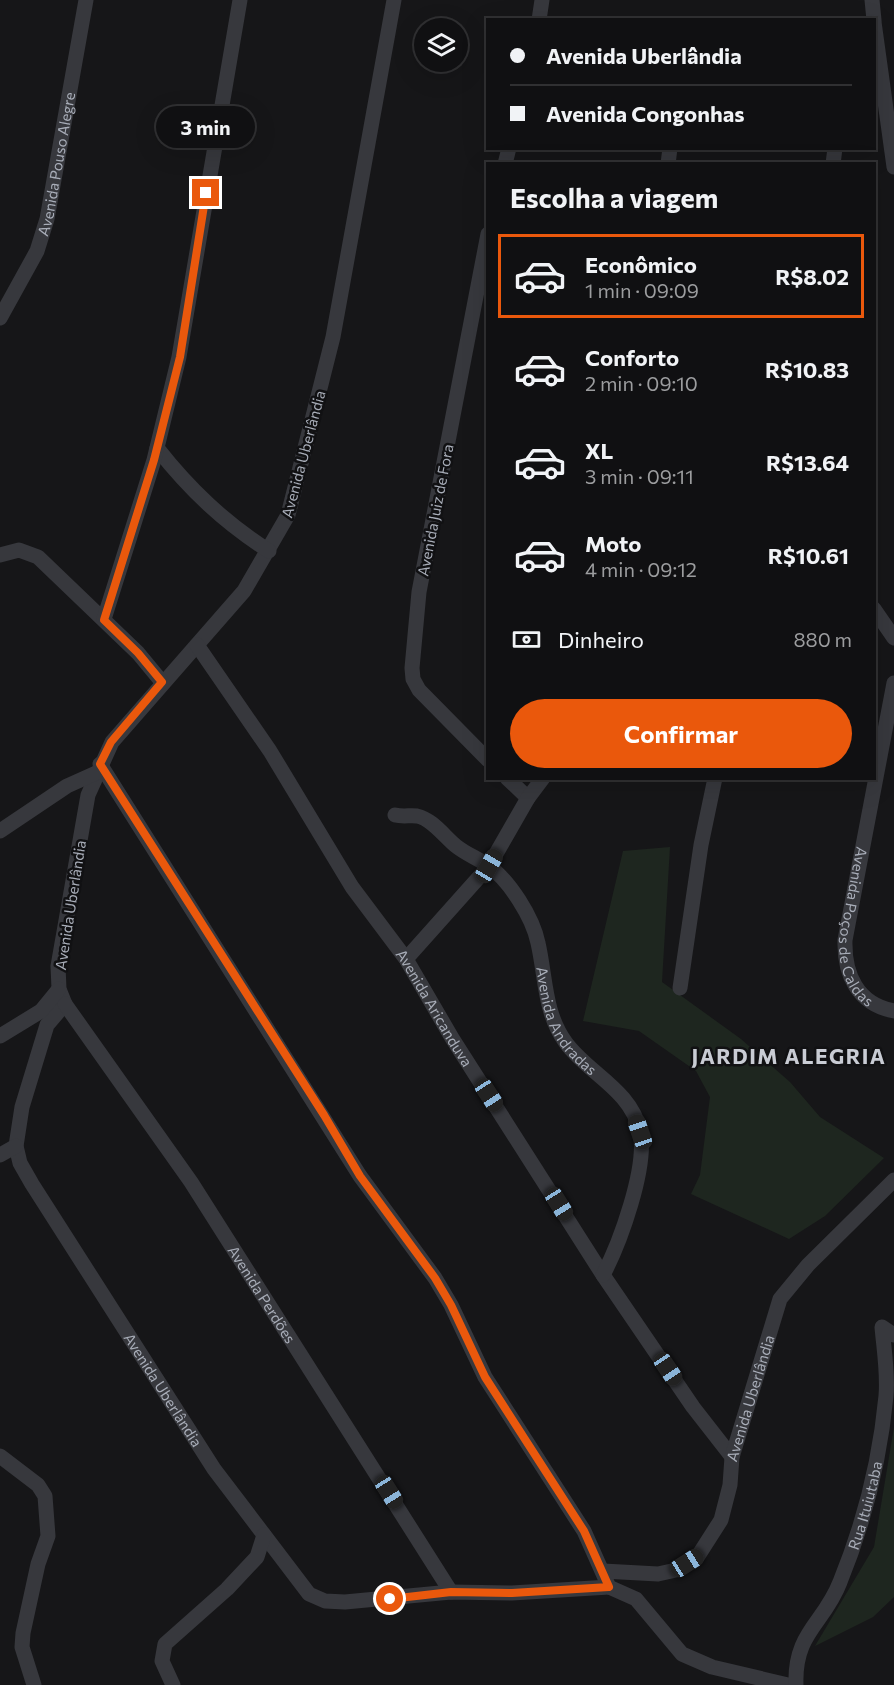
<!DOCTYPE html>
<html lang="pt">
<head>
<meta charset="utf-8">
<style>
	:root { --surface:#101012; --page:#19191b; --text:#f1f3f6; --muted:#9c9d9f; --line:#303032; --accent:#ea580c }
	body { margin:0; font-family:Commissioner,sans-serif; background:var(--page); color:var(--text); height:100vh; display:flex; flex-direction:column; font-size:22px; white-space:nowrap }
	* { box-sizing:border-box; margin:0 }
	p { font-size:20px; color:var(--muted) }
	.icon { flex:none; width:33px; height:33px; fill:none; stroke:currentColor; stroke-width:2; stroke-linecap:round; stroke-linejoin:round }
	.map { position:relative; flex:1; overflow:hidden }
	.sheet { position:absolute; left:486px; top:162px; width:390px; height:618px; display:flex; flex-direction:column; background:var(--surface); border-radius:0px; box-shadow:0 6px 24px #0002,0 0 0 2px var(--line) }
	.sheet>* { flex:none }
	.banner { position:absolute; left:486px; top:18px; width:390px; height:132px; border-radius:0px; box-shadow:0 6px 24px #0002,0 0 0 2px var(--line); display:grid; align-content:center; height:132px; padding:0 24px; background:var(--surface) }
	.controls { position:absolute; left:414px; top:18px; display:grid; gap:12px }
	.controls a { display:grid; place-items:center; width:54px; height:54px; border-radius:50%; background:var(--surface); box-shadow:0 6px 24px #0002,0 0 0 2px var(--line); font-size:30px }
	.end { position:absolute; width:27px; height:27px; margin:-14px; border:8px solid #ea580c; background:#fff; box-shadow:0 0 0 3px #fff }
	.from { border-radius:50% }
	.bubble { position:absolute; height:42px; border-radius:21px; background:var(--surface); box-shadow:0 6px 24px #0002,0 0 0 2px var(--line); font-size:20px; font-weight:700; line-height:42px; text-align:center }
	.car { position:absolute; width:18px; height:36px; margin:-18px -9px; border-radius:8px; box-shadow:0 0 4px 2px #0007; background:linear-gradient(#222 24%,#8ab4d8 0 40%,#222 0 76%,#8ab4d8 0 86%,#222 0) }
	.banner b { display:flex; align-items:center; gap:21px; height:57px; font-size:22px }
	.banner b+b { border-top:2px solid var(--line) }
	.banner i { width:15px; height:15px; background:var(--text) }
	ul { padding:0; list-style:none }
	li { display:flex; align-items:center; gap:18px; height:84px; margin:0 12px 9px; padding:0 12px; border:3px solid transparent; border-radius:0px }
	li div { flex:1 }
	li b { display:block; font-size:22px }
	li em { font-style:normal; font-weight:700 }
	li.selected { border-color:var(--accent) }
	li>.icon { width:54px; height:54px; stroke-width:1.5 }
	h2 { padding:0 24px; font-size:27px; line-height:72px }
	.pay { display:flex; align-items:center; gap:15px; height:66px; padding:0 24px; font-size:22px }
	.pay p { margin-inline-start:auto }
	.action { display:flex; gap:12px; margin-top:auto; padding:12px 24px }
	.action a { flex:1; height:69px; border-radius:36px; background:var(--accent); color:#fff; font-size:24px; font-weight:700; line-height:69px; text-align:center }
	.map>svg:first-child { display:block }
	.green { fill:#1e261f }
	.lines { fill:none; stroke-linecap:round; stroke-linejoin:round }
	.minor { stroke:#37383d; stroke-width:15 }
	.route { stroke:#ea580c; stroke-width:8 }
	.labels { text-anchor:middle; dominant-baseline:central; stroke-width:5; stroke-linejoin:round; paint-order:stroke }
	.street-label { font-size:15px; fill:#a8adb8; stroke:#111113 }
	.district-label { font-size:21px; font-weight:bold; letter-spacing:1.5px; fill:#c9ccd4; stroke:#111113 }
</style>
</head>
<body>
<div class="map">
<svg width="894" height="1685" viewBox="0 0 894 1685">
	<rect width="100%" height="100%" fill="#161618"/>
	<g class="green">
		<polygon points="670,847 662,982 741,1039 790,1082 820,1117 884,1158 825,1216 789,1239 691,1194 700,1175 710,1097 696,1071 639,1031 583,1021 623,851"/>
		<polygon points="894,1427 894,1597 873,1617 815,1646 874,1547"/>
	</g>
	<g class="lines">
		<g class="minor">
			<path id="s1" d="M394,0L333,337L288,515L244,591L112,742L88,795L58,966L59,989L65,1004L47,1025L22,1107L16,1146L20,1163L32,1184L214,1469L309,1594L325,1601L345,1602L451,1592L512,1593L609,1587"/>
			<polyline points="872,0 874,20"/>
			<polyline points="539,20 542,0"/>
			<polyline points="874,22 894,167"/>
			<polyline points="505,164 509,148"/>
			<polyline points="668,164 670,148"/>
			<polyline points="833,164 835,148"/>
			<polyline points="488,234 419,592 412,668 413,679 419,690 488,760"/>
			<path id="s2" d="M0,318L37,251L47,219L86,0"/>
			<path d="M157,448C190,490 224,522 269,551"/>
			<polyline points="0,555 19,550 38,557 138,653 162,682"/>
			<polyline points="874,609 894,638"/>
			<polyline points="104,619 154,460 179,357 240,0"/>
			<path id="s3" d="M197,645L270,751L352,887L406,959L452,1038L603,1275L693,1407L732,1457"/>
			<path id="s4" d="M894,683L845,940C844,974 857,1004 894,1011"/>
			<polyline points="100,764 360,1176 435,1278 451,1305 485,1377 584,1531 609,1587 636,1599 682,1654 712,1667 788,1685"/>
			<polyline points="507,778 528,798"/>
			<path id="s5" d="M395,815C403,817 410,815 417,816C432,819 445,837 456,846C466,854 477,858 487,865C509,879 533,918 538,943C546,978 544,1013 566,1043C589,1074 631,1090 640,1131C648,1166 620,1243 603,1275"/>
			<polyline points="0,831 67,786 96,773"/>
			<polyline points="406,959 489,866 528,798 543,778"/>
			<polyline points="680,988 701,845 715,778"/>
			<path id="s6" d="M65,1004L191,1182L451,1592"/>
			<polyline points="0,1036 41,1011 59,989"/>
			<polyline points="0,1155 16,1146"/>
			<polyline points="0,1456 38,1485 45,1496 48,1536 38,1564 23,1633 22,1647 34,1685"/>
			<path id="s7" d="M603,1571L658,1574L676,1570L698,1556L721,1520L730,1485L732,1457L780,1299L808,1265L894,1180"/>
			<polyline points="173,1685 162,1661 165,1644 227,1589 257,1557 264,1535"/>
			<path id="s8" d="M796,1685C794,1632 824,1624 840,1582C864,1523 880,1460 886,1396C888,1373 884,1350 882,1327L894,1335"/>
		</g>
	</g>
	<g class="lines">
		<polyline class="route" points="206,193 180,357 154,460 104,620 138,653 162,682 111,742 100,764 324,1115 360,1176 435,1278 451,1305 485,1377 584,1531 609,1587 512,1593 451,1592 390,1599"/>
	</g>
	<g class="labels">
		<g class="street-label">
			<text stroke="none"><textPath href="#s2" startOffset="166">Avenida Pouso Alegre</textPath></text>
			<text transform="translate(303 454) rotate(-75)">Avenida Uberlândia</text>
			<text transform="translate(435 510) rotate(-79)">Avenida Juiz de Fora</text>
			<text transform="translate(70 905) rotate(-81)">Avenida Uberlândia</text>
			<text stroke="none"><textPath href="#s4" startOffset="250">Avenida Poços de Caldas</textPath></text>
			<text stroke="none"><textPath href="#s3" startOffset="434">Avenida Aricanduva</textPath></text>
			<text stroke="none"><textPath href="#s5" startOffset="288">Avenida Andradas</textPath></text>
			<text stroke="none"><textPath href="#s6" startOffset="351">Avenida Perdões</textPath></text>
			<text stroke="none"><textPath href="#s1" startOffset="1524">Avenida Uberlândia</textPath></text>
			<text stroke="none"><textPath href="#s7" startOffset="268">Avenida Uberlândia</textPath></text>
			<text stroke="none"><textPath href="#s8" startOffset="195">Rua Ituiutaba</textPath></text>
		</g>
		<g class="district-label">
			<text x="789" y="1055">JARDIM ALEGRIA</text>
		</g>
	</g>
</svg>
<div class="controls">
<a><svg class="icon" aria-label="layers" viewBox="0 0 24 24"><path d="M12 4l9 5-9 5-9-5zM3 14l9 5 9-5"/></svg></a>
</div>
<i class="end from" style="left:390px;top:1599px"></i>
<i class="end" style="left:206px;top:193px"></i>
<div class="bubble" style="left:156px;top:106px;width:99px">3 min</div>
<i class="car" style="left:489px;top:866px;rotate:30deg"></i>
<i class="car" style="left:489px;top:1095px;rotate:147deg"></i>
<i class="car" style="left:640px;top:1132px;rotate:341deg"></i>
<i class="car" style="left:559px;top:1204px;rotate:148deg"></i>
<i class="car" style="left:668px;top:1369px;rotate:146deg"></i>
<i class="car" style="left:389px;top:1492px;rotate:148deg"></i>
<i class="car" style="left:687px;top:1563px;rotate:58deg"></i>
<div class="banner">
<b><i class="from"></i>Avenida Uberlândia</b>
<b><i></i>Avenida Congonhas</b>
</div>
<section class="sheet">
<h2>Escolha a viagem</h2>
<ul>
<li class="selected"><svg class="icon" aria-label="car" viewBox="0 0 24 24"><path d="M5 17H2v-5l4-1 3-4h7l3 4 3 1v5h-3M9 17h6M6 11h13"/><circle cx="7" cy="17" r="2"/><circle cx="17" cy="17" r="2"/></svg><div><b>Econômico</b><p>1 min · 09:09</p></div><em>R$8.02</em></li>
<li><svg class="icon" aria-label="car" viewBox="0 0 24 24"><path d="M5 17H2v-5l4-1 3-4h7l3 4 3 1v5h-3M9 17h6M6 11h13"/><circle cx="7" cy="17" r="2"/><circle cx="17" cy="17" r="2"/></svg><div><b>Conforto</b><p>2 min · 09:10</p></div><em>R$10.83</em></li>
<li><svg class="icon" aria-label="car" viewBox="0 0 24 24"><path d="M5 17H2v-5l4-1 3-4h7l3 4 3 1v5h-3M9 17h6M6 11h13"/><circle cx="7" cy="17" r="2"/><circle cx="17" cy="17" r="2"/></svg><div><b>XL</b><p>3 min · 09:11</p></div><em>R$13.64</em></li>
<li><svg class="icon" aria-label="car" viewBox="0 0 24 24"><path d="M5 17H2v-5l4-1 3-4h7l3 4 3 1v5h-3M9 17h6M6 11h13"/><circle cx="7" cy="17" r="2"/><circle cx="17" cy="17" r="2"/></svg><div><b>Moto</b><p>4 min · 09:12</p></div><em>R$10.61</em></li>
</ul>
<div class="pay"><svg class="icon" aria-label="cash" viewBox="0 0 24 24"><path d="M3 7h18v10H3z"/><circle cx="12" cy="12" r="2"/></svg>Dinheiro<p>880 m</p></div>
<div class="action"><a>Confirmar</a></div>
</section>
</div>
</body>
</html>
